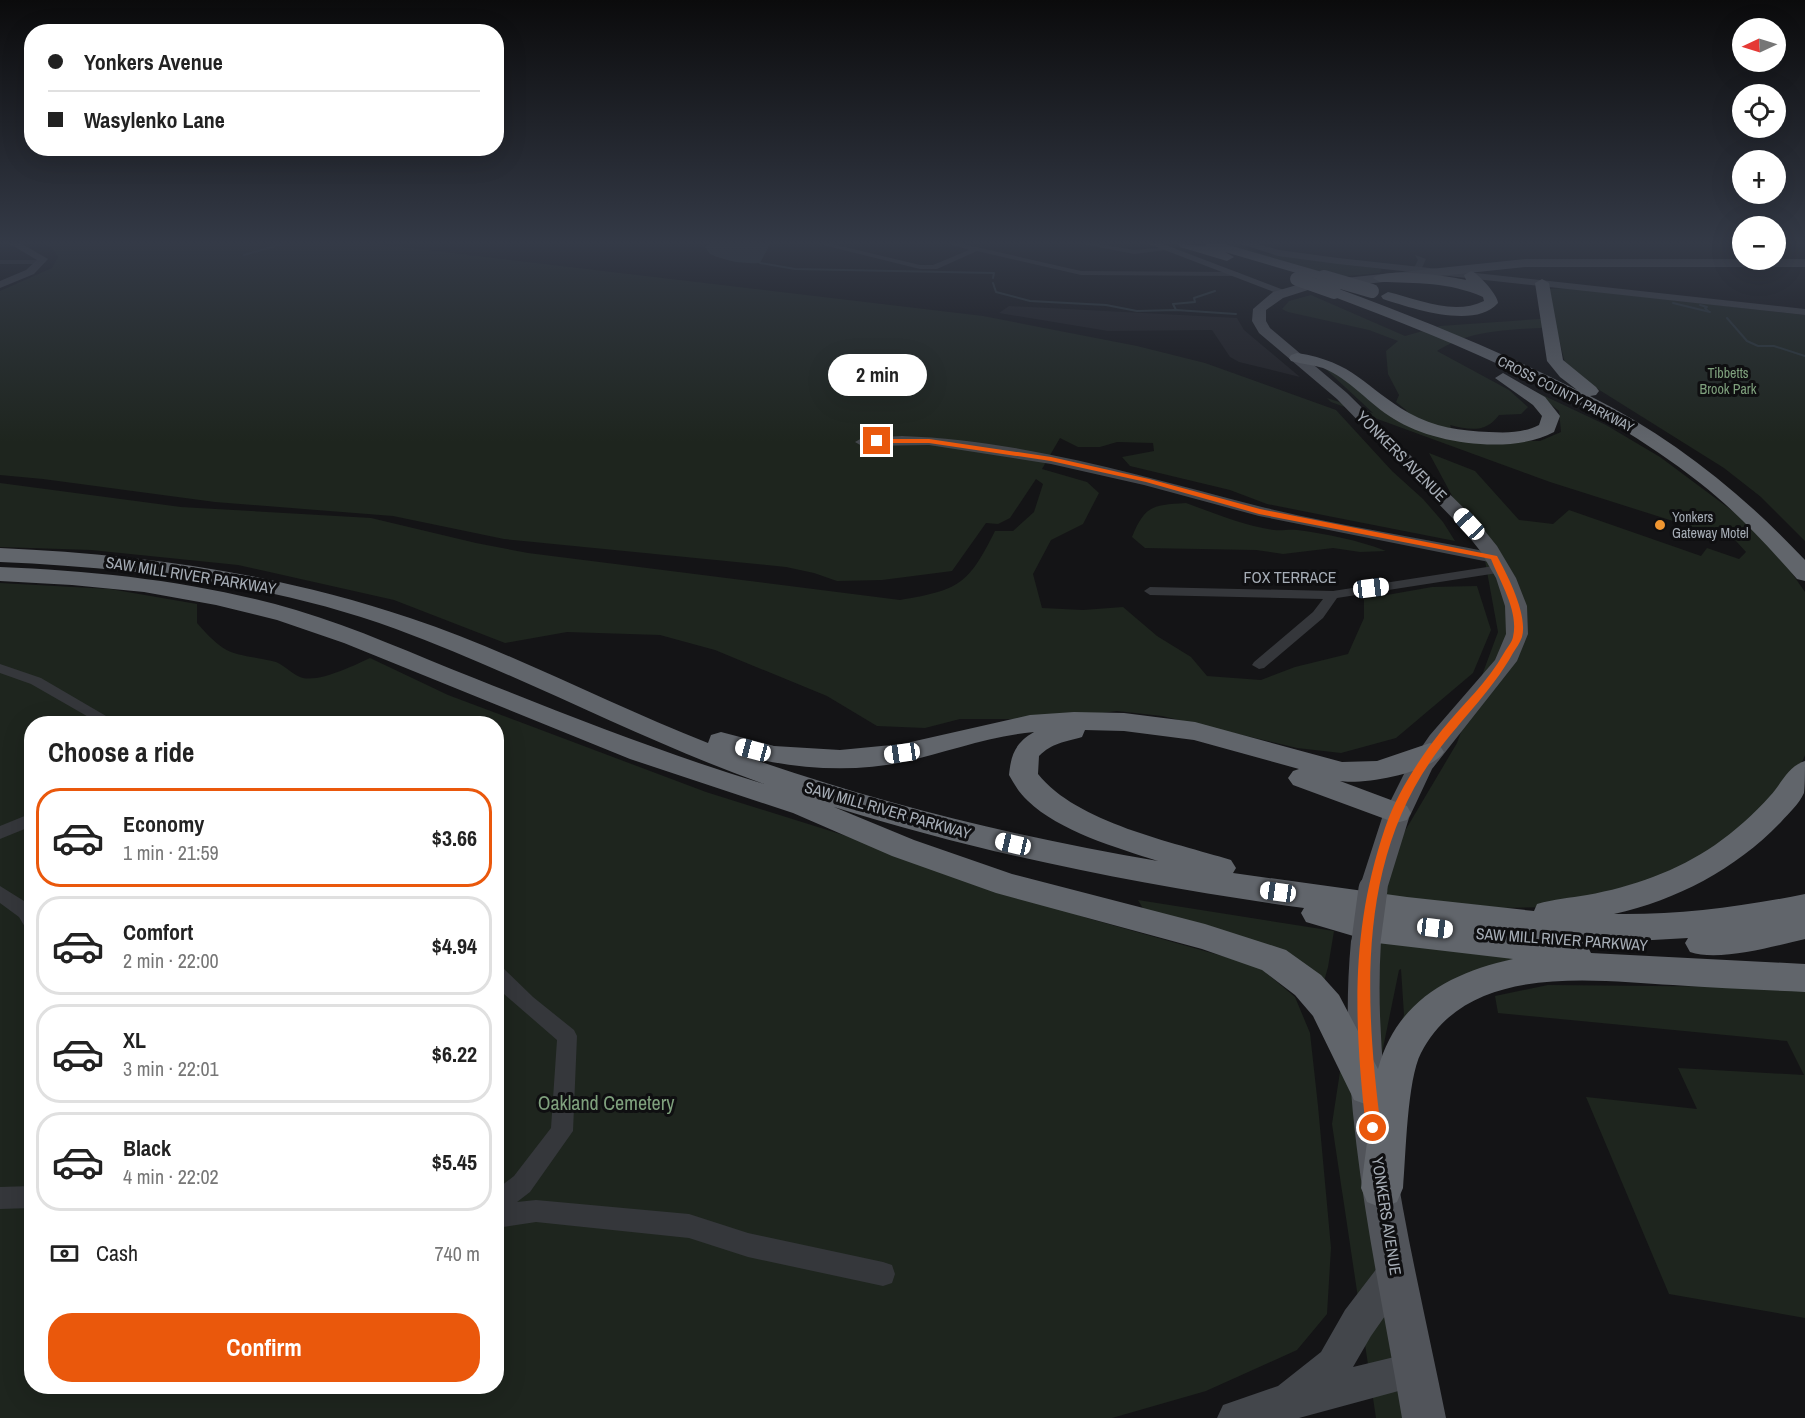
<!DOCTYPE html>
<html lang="en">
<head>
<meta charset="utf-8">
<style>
	:root { --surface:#fff; --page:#f2f2f2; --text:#222; --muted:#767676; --line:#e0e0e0; --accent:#ea580c }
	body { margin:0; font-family:"Archivo Narrow",sans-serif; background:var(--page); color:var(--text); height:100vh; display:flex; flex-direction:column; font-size:22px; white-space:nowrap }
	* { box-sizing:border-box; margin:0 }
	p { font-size:20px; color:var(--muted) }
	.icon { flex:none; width:33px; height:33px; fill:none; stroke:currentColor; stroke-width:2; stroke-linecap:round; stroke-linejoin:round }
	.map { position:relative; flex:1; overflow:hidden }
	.panel { position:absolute; left:24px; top:716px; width:480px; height:678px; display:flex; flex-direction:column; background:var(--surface); border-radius:24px; box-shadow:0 6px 24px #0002 }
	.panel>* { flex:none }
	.hud { position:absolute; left:24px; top:24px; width:480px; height:132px; border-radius:24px; box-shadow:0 6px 24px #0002; display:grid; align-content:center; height:132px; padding:0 24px; background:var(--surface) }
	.needle { width:39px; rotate:266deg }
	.buttons { position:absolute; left:1732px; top:18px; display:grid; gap:12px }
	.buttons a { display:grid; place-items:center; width:54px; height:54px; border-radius:50%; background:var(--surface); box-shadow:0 6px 24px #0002; font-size:30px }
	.end { position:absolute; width:27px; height:27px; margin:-14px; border:8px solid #ea580c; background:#fff; box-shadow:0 0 0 3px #fff }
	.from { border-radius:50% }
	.bubble { position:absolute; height:42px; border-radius:21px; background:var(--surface); box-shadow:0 6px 24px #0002; font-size:20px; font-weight:700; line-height:42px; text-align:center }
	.car { position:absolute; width:18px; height:36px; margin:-18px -9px; border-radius:8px; box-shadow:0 0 4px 2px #0007; background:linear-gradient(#fff 24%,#345 0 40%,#fff 0 76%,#345 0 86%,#fff 0) }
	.hud b { display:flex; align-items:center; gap:21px; height:57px; font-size:22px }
	.hud b+b { border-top:2px solid var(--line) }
	.hud i { width:15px; height:15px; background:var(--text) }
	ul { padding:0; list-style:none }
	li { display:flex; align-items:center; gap:18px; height:99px; margin:0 12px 9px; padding:0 12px; border:3px solid var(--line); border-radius:24px }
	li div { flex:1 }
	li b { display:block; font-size:22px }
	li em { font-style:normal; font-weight:700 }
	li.on { border-color:var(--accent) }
	li>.icon { width:54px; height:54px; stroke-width:1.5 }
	h2 { padding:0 24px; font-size:27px; line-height:72px }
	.pay { display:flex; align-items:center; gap:15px; height:66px; padding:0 24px; font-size:22px }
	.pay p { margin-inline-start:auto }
	.action { display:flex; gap:12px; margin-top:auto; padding:12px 24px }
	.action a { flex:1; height:69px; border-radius:24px; background:var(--accent); color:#fff; font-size:24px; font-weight:700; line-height:69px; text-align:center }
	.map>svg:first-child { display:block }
	.built { fill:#202023 }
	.green { fill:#1e251e; fill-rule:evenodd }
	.water { fill:#2c373b }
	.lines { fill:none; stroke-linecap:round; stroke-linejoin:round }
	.stream { stroke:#2c373b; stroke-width:2 }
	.street { fill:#35373b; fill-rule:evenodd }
	.secondary { fill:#43464b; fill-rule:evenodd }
	.primary { fill:#51545a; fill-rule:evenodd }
	.highway { fill:#61656b; fill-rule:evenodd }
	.primary-bridge { stroke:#51545a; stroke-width:29 }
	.highway-bridge { stroke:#61656b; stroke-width:14 }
	.route { fill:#ea580c }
	.poi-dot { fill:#f09631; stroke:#0f0f11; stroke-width:2 }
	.labels { text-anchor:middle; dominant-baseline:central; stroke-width:6; stroke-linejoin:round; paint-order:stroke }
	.far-park-label { font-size:14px; fill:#7fa17d; stroke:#0f0f11 }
	.far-street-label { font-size:14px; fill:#a6adb6; stroke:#0f0f11 }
	.far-poi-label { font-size:14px; fill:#a6adb6; stroke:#0f0f11; text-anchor:start }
	.street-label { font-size:16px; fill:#a6adb6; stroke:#0f0f11 }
	.near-park-label { font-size:20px; fill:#7fa17d; stroke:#0f0f11 }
</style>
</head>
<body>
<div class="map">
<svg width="1805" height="1418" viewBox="0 0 1805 1418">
	<rect width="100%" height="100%" fill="#141416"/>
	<polygon class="built" points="1009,306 1237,318 1244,330 1300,377 1239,362 1230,357 1212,330 1108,331 999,313"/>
	<g class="green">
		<path d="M44,244H376L983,316L1137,346L1205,363L1336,410L1392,471L1423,499L1443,522L1455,541L1267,504L1230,490L1130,466L1122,457L1154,451L1153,443L1117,442L1100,447H1078L1060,438L1042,469L1087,482L1099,493L1083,524L1051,540L1033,574L1042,608L1083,610L1123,607L1157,636L1191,657L1207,676L1261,680L1295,667L1348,654L1364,618V599L1432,587L1477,586L1491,630L1473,673L1396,738L1341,753L1297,748L1162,716L1117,711L1059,719H960L925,728L877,726L827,696L715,650L660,635L567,632L505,643L394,600L238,565L91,550L0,547V483L181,507L371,518L476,543L528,553L900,600C959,590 968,585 995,531H1013L1034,512L1043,484L1036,479L1010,518L998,524L986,523L952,571L882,580L837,581L814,573L786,567L504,539L393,516L215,502L43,479L0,475V291L52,268L58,257L53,248Z"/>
		<polygon points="1224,244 1238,244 1260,253 1381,269 1380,273 1337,277"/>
		<path d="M1567,288L1805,315V541L1761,497L1724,468L1585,381L1565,363L1556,327C1515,330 1472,328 1437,351L1509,390L1528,407L1521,414L1499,415C1486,433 1470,430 1450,425L1455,436L1487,441H1540L1561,432L1559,411L1534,391L1606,425L1660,457L1742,518L1775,549L1805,592V755L1803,760L1757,814L1690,867L1559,907L1497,908L1535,961L1401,1022L1404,1015L1401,969L1399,970L1371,1107L1430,1418H1376L1332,1124L1367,895L1457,743L1498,632L1484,555L1429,453L1475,471L1519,520L1553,524L1569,510L1701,556L1707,548L1739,559L1746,552L1736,541L1550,482L1331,402L1327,398L1373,413L1318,362L1413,422L1406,410L1396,402L1399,395L1388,374L1386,351L1398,341L1369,330L1288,312L1282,309L1289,301L1311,295L1405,336L1440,326L1554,318L1549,289Z"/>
		<path d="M1186,503C1214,513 1244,526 1274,530C1281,531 1289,529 1297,530C1327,534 1358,540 1386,551L1360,552L1333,548L1283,554L1256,550L1145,548L1132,537C1145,505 1153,505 1186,503Z"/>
		<path d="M0,583L110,589L197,604V623C228,658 230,652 272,661C283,663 290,673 300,677C317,684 355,665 370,658L448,695L706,792L923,860L1087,918L1258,966L1295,997L1310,1033L1318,1106L1331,1248L1327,1314L1297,1350L1206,1391L1112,1418H0ZM32,723H496V1386H32Z"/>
		<polygon points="1138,900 1334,931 1328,967 1323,985 1145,912"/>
		<polygon points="1548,985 1759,987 1805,990 1805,1318 1669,1294 1586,1097 1697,1109 1678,1068 1804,1075 1787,1041 1498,1013 1495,996"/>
	</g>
	<path class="water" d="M709,244H770L760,263C742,264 726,261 710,254L705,247Z"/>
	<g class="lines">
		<g class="stream">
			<polyline points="244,255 282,244"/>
			<polyline points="760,263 795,269 994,273 993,278"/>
			<polyline points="993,283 996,292 1030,301 1106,305 1137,311 1176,310 1236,314"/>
			<polyline points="1673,303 1710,312"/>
			<polyline points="1700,305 1707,307 1705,308 1708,311"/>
			<polyline points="1176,310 1173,304 1195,302 1194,298 1215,291"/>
			<polyline points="1727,318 1747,341 1758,346 1774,346 1805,356"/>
		</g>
		<g class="street">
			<polygon points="819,244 832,244 920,265 933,265 969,250 950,244 963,244 1081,271 1237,272 1241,274 1237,276 1081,275 977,251 937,269 920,269"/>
			<polygon points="1083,244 1099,244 1134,250 1170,247 1174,249 1134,254"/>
			<polygon points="1415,255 1426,259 1421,270 1414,268 1418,260"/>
			<polygon points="0,260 42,260 46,262 42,264 0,264"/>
			<polygon points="1500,565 1504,566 1506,569 1504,572 1337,598 1323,618 1264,668 1259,669 1252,665 1254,662 1313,612 1323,599 1150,595 1144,591 1150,587 1333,591"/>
			<polygon points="0,664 41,678 118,723 99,723 31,684 0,673"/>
			<polygon points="32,813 32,826 0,839 0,826"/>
			<polygon points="0,886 32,906 32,929 25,927 19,917 0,903"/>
			<polygon points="496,966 503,968 533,997 574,1030 577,1036 573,1131 530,1192 517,1202 536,1200 689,1214 748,1233 883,1262 892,1265 895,1274 892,1283 883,1286 748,1257 689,1238 536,1222 496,1228 496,1190 514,1176 551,1128 557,1040 496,987"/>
			<polygon points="32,1186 32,1208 0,1209 0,1187"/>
		</g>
		<g class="secondary">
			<polygon points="10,244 22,244 48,259 34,274 0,288 0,281 26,270 37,260"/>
			<polygon points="1149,244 1163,244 1289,292 1283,295 1279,294"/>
			<polygon points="1241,244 1257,244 1279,250 1338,258 1805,309 1805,315 1338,264 1278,256"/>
			<path d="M902,436C1023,440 1141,476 1258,506C1335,525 1416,537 1494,553L1500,554L1503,558L1500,562L1494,563L1259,516L1144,485L1051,464L929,445L862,446L855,442L862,438Z"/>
			<polygon points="1396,1254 1408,1259 1413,1271 1408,1283 1371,1336 1353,1367 1415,1352 1428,1357 1433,1370 1428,1383 1299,1418 1217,1418 1223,1405 1278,1386 1321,1352 1345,1310 1384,1259"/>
		</g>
		<g class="primary">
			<polygon points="1525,259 1805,259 1805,267 1525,267 1308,290 1283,298 1266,310 1266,321 1270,328 1347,393 1476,520 1497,546 1516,578 1527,606 1528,634 1517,661 1432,769 1409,818 1387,889 1383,897 1373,900 1363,897 1359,889 1382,818 1407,768 1430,735 1495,660 1506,634 1505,606 1496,578 1481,552 1462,528 1337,399 1259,333 1252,321 1253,309 1273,292 1307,282"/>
			<path d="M1366,929L1377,933L1381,941C1371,1100 1415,1263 1446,1418H1402C1376,1262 1336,1099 1351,941L1355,933Z"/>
		</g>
		<g class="highway">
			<polygon points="1179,244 1206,246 1205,244 1225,244 1329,274 1331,277 1324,281 1225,252 1234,257 1227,261 1180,247"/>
			<path d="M1471,271C1478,273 1498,295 1498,303C1475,330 1411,308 1383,299L1381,296L1388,292C1418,299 1453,316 1484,301L1483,297C1449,282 1417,283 1380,282L1373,278C1384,267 1450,276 1466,280L1464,275Z"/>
			<path d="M1542,279L1549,283L1563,360L1596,387L1599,391L1596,395L1590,396C1672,437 1743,494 1805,560V581L1797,579C1767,545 1736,511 1700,483C1590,397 1459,344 1329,295L1327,292L1334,288L1339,289C1420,319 1500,351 1577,390L1560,377L1547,361L1535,283Z"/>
			<path d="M1297,353C1355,362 1364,387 1409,413C1434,427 1461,431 1489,432C1507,433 1523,433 1539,425L1542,416L1533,405L1495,378L1503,373L1545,397L1560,416L1554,432C1512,455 1433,444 1394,419C1369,404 1350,379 1323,368C1313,365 1302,364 1291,361L1289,358L1291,355Z"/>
			<path d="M0,548C140,554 277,573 410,618C512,652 608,704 708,743L711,735L721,732L774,746L840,750L902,744L1030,715L1074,712L1124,713L1195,722L1342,762L1377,761L1430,743L1440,746L1444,752C1431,773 1363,785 1340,781L1407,806L1411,813L1407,820L1396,823L1293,785L1288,778L1293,771L1299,769L1194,740L1124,731L1085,730L1082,737C1065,742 1052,743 1039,756L1038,774C1077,823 1173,842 1231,860L1236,868L1233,873L1407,897L1534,911L1537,904C1554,899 1570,898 1587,895C1632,887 1677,871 1715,845C1735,831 1754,814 1770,796C1782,783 1788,766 1805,761C1805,771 1805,785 1804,793C1799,804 1789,813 1781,822C1736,869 1677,900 1614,914C1679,915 1741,907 1805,894V939C1775,946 1719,962 1690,952L1685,943L1688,938L1635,941L1567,939L1586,943L1591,953L1805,964V992C1761,990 1717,988 1673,985C1590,980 1467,963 1421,1053C1407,1080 1406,1155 1403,1188L1397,1202L1382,1208L1367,1202L1361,1188L1372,1104L1368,1105L1354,1100L1313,1016L1295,995L1262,970L1202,949L996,893L892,856L793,813L630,759L344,643L277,620L216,605L144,592L72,585L0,581V567C100,571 200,582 296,610C357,628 415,655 474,678C569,716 665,754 764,784C638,739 521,675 396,629C269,583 135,568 0,562ZM1034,732C1015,743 1011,755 1009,775C1014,784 1020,794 1028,801C1059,831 1117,848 1158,861C1016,837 877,803 741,755C793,769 851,773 904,762C947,752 990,736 1034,732ZM834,807C987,855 1145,886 1304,908L1301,913L1306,922L1377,943L1513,959C1449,973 1396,1002 1378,1069L1339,995L1321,975L1286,950L1205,924L1012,874L914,840Z"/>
		</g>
		<polyline class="primary-bridge" points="1366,941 1373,889"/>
		<g class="highway-bridge">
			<polyline points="1324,277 1372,291"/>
			<polyline points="1297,279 1334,292"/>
		</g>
	</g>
	<linearGradient id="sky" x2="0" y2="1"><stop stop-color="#0b0b0c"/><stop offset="0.55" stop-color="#343a47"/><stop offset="1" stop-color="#343a47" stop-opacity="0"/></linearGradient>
	<rect width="1805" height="442" fill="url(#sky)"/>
	<path class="route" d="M874,439H929L1051,457L1149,479L1260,509L1497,556C1508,576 1528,615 1522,637C1520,643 1516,648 1513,653C1491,693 1456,724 1430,762C1357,869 1365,1005 1381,1128L1378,1133L1373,1135L1368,1133L1366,1128C1354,1022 1350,931 1385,828C1397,793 1419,759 1442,730C1463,704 1488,682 1504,653C1507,648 1512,642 1513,637C1519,611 1500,582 1491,559L1259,514L1146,482L1051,461L929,443H877Z"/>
	<circle class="poi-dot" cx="1660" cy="525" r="6"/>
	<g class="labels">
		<g class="far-park-label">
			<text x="1728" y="373">Tibbetts<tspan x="1728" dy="16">Brook Park</tspan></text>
		</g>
		<g class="far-street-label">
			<text transform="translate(1566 394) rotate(27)">CROSS COUNTY PARKWAY</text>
		</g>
		<g class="far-poi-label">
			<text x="1672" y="517">Yonkers<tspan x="1672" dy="16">Gateway Motel</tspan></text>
		</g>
		<g class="street-label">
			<text transform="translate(1402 456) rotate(45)">YONKERS AVENUE</text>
			<text transform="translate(191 575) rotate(9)">SAW MILL RIVER PARKWAY</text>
			<text x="1290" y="577">FOX TERRACE</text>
			<text transform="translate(888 810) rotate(16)">SAW MILL RIVER PARKWAY</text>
			<text transform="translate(1562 939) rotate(4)">SAW MILL RIVER PARKWAY</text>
			<text transform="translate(1387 1216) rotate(81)">YONKERS AVENUE</text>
		</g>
		<g class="near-park-label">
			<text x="606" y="1102">Oakland Cemetery</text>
		</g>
	</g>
</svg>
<div class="buttons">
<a><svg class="needle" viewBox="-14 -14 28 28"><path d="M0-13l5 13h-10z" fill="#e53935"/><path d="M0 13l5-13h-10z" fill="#767676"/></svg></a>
<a><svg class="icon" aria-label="locate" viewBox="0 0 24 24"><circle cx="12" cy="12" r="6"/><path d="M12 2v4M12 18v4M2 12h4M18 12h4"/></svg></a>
<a>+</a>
<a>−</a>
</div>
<i class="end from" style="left:1373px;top:1128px"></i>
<i class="end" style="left:877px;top:441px"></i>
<div class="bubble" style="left:828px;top:354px;width:99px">2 min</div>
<i class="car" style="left:1469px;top:524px;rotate:317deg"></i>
<i class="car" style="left:1371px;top:588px;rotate:83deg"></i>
<i class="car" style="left:753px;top:750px;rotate:285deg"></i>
<i class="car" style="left:902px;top:753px;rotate:262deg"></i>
<i class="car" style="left:1013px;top:844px;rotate:283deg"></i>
<i class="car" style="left:1278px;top:892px;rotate:278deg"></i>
<i class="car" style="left:1435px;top:928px;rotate:97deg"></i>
<div class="hud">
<b><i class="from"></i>Yonkers Avenue</b>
<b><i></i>Wasylenko Lane</b>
</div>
<section class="panel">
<h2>Choose a ride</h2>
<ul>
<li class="on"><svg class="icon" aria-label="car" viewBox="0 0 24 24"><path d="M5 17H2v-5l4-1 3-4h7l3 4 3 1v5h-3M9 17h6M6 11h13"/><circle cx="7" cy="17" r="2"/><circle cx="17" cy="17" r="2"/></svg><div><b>Economy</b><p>1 min · 21:59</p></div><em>$3.66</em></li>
<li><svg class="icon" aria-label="car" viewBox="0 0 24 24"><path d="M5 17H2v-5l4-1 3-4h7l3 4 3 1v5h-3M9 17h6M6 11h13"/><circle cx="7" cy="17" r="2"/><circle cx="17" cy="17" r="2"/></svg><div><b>Comfort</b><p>2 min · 22:00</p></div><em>$4.94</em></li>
<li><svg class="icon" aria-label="car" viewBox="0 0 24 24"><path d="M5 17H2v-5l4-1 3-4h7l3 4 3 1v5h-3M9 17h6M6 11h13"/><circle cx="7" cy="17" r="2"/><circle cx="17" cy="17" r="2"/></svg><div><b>XL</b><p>3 min · 22:01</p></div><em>$6.22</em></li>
<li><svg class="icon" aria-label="car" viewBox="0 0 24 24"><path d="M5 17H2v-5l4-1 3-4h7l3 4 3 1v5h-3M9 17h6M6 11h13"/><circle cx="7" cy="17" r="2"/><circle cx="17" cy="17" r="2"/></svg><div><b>Black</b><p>4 min · 22:02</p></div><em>$5.45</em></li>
</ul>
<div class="pay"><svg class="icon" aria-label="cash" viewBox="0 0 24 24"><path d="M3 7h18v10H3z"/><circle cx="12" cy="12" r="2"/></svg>Cash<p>740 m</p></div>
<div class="action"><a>Confirm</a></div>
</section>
</div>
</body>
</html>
